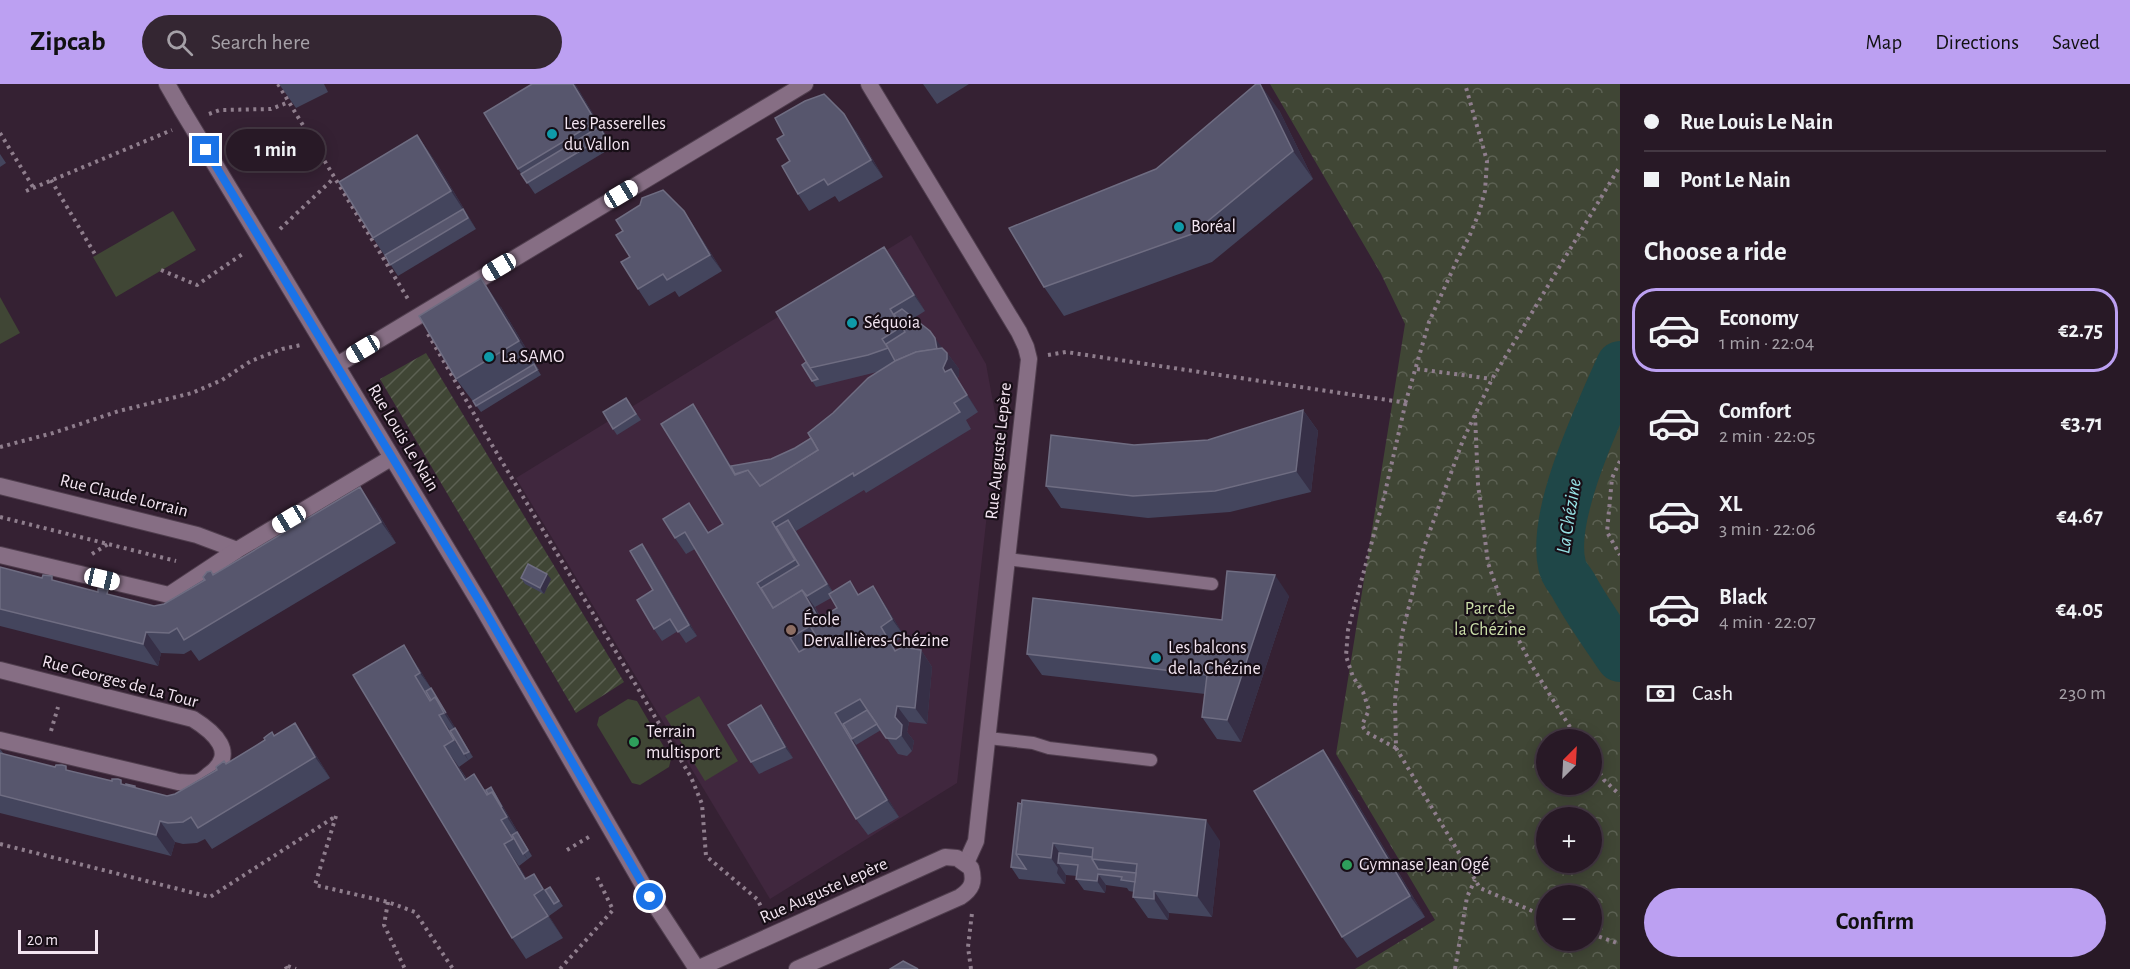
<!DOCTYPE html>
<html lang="en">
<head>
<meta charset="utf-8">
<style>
	:root { --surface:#281926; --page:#342632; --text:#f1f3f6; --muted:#a5a0a7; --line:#443843; --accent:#bca0f2 }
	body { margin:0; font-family:"Alegreya Sans",sans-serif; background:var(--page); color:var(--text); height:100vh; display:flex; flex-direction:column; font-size:22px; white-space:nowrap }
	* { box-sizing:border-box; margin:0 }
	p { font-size:20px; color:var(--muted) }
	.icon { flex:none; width:33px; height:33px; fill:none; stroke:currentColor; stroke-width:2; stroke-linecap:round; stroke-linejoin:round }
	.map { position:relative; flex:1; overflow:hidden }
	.side { display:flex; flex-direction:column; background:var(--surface); width:510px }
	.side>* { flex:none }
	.hud { display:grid; align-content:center; height:132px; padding:0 24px; background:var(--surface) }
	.needle { width:39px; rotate:24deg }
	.fabs { position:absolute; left:1536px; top:645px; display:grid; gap:12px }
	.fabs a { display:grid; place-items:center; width:66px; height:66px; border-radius:50%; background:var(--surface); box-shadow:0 3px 15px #0003,0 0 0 2px var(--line); font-size:30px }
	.scale { position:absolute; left:18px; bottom:15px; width:80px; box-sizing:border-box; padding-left:6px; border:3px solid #f3e5f1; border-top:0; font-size:16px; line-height:21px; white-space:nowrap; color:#f3e5f1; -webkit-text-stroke:4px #170e16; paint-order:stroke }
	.end { position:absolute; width:27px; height:27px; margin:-14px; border:8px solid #1a73e8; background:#fff; box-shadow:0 0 0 3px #fff }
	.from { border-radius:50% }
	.bubble { position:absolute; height:42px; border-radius:21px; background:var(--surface); box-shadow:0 3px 15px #0003,0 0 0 2px var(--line); font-size:20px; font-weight:700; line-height:42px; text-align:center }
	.car { position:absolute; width:18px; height:36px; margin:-18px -9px; border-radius:8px; box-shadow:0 0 4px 2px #0007; background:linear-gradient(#fff 24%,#345 0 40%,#fff 0 76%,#345 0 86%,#fff 0) }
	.hud b { display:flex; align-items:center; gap:21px; height:57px; font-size:22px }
	.hud b+b { border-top:2px solid var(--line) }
	.hud i { width:15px; height:15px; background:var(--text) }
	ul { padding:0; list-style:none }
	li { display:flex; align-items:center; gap:18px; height:84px; margin:0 12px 9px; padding:0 12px; border:3px solid transparent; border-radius:24px }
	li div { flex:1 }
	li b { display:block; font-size:22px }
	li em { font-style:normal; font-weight:700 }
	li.selected { border-color:var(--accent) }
	li>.icon { width:54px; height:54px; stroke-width:1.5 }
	h2 { padding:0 24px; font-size:27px; line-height:72px }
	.pay { display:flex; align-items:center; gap:15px; height:66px; padding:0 24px; font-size:22px }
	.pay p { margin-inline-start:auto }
	.action { display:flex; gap:12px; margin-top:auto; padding:12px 24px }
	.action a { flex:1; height:69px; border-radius:36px; background:var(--accent); color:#111; font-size:24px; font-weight:700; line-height:69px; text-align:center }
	header { display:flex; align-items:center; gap:36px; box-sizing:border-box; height:84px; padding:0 30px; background:var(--accent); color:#111 }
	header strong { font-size:28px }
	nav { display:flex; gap:33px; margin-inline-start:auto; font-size:21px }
	.search { width:420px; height:54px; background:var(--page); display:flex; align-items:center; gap:15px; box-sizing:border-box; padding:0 21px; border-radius:33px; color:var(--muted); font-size:22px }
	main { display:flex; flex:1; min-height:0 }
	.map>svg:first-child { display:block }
	.built { fill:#40273e }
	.grass { fill:#404635 }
	.park { fill:url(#park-crowns); fill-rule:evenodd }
	.garden { fill:url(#garden-furrows) }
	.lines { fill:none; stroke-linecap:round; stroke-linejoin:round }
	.river { stroke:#1f4748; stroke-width:48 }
	.service-casing { stroke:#503e4e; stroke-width:14 }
	.minor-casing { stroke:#503e4e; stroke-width:18 }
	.path { stroke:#8f7e8d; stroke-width:4; stroke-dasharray:3 4.5; stroke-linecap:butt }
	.service { stroke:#866e84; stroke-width:12 }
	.minor { stroke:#866e84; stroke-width:16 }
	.minor-bridge-casing { stroke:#503e4e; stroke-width:18; stroke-linecap:butt }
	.minor-bridge { stroke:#866e84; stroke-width:16 }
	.wall { fill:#44455d; fill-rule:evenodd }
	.shaded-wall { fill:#362f46 }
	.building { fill:#57566d; stroke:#6f6d82; stroke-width:1.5; fill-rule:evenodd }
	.route { stroke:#1a73e8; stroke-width:8 }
	.culture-dot { fill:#0f9aa8; stroke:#170e16; stroke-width:2 }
	.education-dot { fill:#8d6e63; stroke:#170e16; stroke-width:2 }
	.leisure-dot { fill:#2e9e5b; stroke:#170e16; stroke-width:2 }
	.labels { text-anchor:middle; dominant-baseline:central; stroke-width:4.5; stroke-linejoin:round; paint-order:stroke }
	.poi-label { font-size:18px; fill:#f3e5f1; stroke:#170e16; text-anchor:start }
	.street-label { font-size:18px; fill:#f3e5f1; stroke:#170e16 }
	.park-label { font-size:18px; fill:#cbdfa9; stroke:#170e16 }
	.water-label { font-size:20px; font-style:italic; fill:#97e2e5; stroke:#170e16 }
</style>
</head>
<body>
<header>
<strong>Zipcab</strong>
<div class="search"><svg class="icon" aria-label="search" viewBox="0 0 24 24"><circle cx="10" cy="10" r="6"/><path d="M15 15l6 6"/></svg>Search here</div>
<nav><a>Map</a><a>Directions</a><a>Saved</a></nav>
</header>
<main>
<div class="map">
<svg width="1620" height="885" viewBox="0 0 1620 885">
	<defs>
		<pattern id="park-crowns" width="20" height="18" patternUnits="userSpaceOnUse" patternTransform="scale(1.5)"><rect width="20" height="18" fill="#404635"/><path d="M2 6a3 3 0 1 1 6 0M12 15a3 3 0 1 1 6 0" fill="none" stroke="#5c6153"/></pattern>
		<pattern id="garden-furrows" width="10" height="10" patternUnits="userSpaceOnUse" patternTransform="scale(1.5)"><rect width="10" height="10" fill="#404635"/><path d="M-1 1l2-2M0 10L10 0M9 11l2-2" fill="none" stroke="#5c6153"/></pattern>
	</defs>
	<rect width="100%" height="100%" fill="#352133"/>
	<polygon class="built" points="911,151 986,280 997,340 957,699 770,815 516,394"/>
	<g class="grass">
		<polygon points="173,127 196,166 116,213 93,173"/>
		<polygon points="0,213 20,249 0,260"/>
		<polygon points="699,612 738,677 705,697 665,632"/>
		<polygon points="628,615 637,617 671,675 669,683 640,701 632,699 597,641 599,633"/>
	</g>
	<path class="park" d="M1270,0H1620V885H1355L1435,836L1336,670L1405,240L1381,190ZM1546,656H1592V700H1546ZM1546,734H1592V778H1546ZM1546,812H1592V856H1546Z"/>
	<polygon class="garden" points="426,269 624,598 576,629 380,295"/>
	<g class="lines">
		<path class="river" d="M1620,281C1599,329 1550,430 1562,481C1563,488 1569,495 1573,501C1587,527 1604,550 1620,574"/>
		<g class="service-casing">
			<g id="service">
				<polyline points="1007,475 1212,500"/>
				<polyline points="988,654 1033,659 1049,664 1151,676"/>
			</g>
		</g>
		<g class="minor-casing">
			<g id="minor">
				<polyline points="167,0 182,26"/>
				<polyline points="869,0 1019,248 1026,263 1029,275 976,757 966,779"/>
				<polyline points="279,186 481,521 650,813 697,885"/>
				<polyline points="337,281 805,0"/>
				<polyline points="0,402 197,451 237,466"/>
				<polyline points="0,471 169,511 237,466 391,374"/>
				<path d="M0,586L193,635C214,648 238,669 210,690C206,693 202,697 198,698C192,700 184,698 178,698L0,656"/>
				<path d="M697,885L945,773L957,774L971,784C975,798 972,805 960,813L797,885"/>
			</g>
		</g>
		<g class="path">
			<polyline points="278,0 408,215"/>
			<polyline points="209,30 220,26 271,25 289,18"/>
			<polyline points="0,49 33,103"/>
			<polyline points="51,96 96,172"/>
			<polyline points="26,107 172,46"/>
			<polyline points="280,145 334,94"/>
			<polyline points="161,186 197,201 244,169"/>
			<polyline points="428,250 489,356 691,693 702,720 706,772 757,815 766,832"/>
			<polyline points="1048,271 1066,268 1401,318 1406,317 1429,238 1457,176 1469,153 1479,129 1485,107 1487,77 1465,0"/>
			<polyline points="1417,285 1492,295"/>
			<polyline points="1475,331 1478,400 1488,479 1506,531 1532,582 1578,656"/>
			<polyline points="0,363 53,349 119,327 192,309 222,296 251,277 282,265 301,261"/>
			<polyline points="1620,377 1612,394 1607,448 1620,471"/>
			<polyline points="0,433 176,477"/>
			<polyline points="92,470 108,460"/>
			<polyline points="51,647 58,623"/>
			<polyline points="1396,664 1366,648 1362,641 1369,626 1363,608 1353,593 1346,572 1348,546 1384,413 1406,317"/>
			<polyline points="1592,676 1604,696 1620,711"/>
			<polyline points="336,732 315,801 388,818 415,828 453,885"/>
			<polyline points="0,760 210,813 336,732"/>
			<polyline points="567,766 592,751"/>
			<polyline points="388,818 384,841 405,885"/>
			<polyline points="1546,833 1480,804 1396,664 1395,616 1402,550 1424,463 1463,356 1492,295 1620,82"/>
			<polyline points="1592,850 1620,860"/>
			<polyline points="287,885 285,881 296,885"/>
			<polyline points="560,885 613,826 596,791"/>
			<polyline points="971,885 968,863 972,829"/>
			<polyline points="1455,885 1467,813 1475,796"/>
		</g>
		<use href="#service" class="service"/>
		<use href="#minor" class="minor"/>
		<g class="minor-bridge-casing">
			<polyline id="minor-bridge" points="182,26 279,186"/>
		</g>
		<use href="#minor-bridge" class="minor-bridge"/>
	</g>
	<g class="wall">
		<polygon points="279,0 324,0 328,8 296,24"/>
		<polygon points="532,0 575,0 613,63 535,110 518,85"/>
		<polygon points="923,0 969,0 937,20"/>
		<polygon points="1279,26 1313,95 1212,178 1064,232 1044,203 1156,85"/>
		<polygon points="856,47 883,93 839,118 835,112 809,127 798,110"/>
		<polygon points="417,51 437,80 476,145 398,192 373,154"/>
		<polygon points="0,70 6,79 0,83"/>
		<polygon points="684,127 695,144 722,187 679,213 675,207 649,222 638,205 630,173"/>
		<path d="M884,163L896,179L925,227L914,234L947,269L959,285V292L957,294L978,328L966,336L971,345L866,409L864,406L796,447L833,508L850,497L859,511L884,519L904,552L892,560L896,566H921L932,583L927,640L909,638L907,648L914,657L912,667L907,672L898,670L881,646L856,661L852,655L899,733L868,751L856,735L695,465L686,470L675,454L701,436L708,448L723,440L693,320L704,337L731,382L771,375L795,364L811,354L833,329L877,288L816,303L812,297L806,278ZM831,514L837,524L821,534L815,523Z"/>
		<polygon points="501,223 539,286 538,286 541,291 481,328 456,295"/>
		<polygon points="626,314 641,336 617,351 613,345"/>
		<polygon points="1303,326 1318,347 1311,408 1230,428 1148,434 1061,424 1046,402 1134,361 1208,356"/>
		<polygon points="375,424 396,459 199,577 191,566 184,570 161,569 158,582 0,542 0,483 154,522 164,520 213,490"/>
		<polygon points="642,460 650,471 697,552 686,559 678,547 662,557 654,545 653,506"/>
		<polygon points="521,494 551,495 544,510 525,500"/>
		<polygon points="1289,512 1241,658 1217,655 1202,633 1205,610 1042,591 1027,570 1222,536"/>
		<polygon points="418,583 473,673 459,683 467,695 486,706 495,709 532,772 519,782 526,794 545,806 550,803 563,822 549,832 563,854 526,875 512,854 353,591"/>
		<polygon points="761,621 769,632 793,674 759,690 751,678"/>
		<polygon points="272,648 274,651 309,660 330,694 212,765 205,755 197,759 183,760 175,758 171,772 0,729 0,665 4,670 167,712 175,710 265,656"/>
		<polygon points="1323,666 1338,687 1425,833 1357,874 1342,853"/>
		<polygon points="1018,719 1220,757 1212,833 1169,829 1168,836 1148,834 1133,813 1134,808 1129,807 1127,804 1106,801 1105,809 1084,806 1076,795 1077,792 1066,791 1065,800 1019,795 1011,783"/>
	</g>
	<g class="shaded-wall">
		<polygon points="573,0 575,0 613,63 596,38"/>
		<polygon points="1260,0 1279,26 1313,95 1293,67"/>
		<polygon points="844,30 856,47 883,93 871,76"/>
		<polygon points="417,51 437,80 476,145 451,107"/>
		<polygon points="684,127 695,144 722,187 710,171"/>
		<polygon points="884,163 896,179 925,227 914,211"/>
		<polygon points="481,194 501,223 539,286 519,257"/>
		<polygon points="935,254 943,265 947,269 959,285 959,292 957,294 978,328 967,311 954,300 943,284 938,271"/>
		<polygon points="693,320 704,337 739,395 735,391"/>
		<polygon points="1303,326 1318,347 1311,408 1296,387"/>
		<polygon points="360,403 375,424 396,459 381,438"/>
		<polygon points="689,419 701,436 716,460 708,449"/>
		<polygon points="788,436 796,447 835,512 827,500"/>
		<polygon points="642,460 650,471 697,552 689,541"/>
		<polygon points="547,490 551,495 544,510 540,504"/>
		<polygon points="1275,491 1289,512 1241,658 1227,636"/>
		<polygon points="873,502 884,519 904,552 892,535"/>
		<polygon points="802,506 814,522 830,552 819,535"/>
		<polygon points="881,543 892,560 907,584 895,567"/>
		<polygon points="146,548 161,569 158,582 143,560"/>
		<polygon points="404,561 418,583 473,673 444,629 431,604 420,589"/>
		<polygon points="921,566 932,583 927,640 915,624"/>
		<polygon points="761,621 769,632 793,674 785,663"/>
		<polygon points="897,622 909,638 907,648 914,657 912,667 901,651 895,633"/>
		<polygon points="835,629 847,646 899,733 887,716"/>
		<polygon points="439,631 454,652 469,677 454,656"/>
		<polygon points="295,639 309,660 330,694 315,673"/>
		<polygon points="444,662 459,683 480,717 465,696"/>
		<polygon points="1323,666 1338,687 1425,833 1410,812"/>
		<polygon points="491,703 495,709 532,772 507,733 492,708"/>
		<polygon points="501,736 516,757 528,776 513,755"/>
		<polygon points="1206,736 1220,757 1212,833 1197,812"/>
		<polygon points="160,737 175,758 171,772 156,751"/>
		<polygon points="1053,759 1067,780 1058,779 1066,791 1065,800 1057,789 1058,784 1051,774"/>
		<polygon points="504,760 519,782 536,810 525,795"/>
		<polygon points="1098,790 1106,801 1105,809 1097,797"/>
		<polygon points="1154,807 1169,829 1168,836 1154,815"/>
		<polygon points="534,811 549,832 563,854 548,832"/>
	</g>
	<g class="building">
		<polygon points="532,0 573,0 596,38 518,85 484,29"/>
		<polygon points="1256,0 1260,0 1293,67 1192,150 1044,203 1009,144 1156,85"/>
		<polygon points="824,10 844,30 871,76 828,101 824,95 798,110 782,82 790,77 777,55 784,51 775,34 805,17"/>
		<polygon points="599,43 605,52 527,99 521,90"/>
		<polygon points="417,51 451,107 373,154 339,98"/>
		<polygon points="663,106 684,127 710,171 667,196 663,190 638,205 621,178 630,173 616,151 623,147 616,136 640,121 642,114"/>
		<polygon points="463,125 468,134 390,181 385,171"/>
		<polygon points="884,163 914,211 890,225 901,243 882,255 888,264 868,271 810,284 776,228"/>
		<polygon points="481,194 519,257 456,295 419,232"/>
		<polygon points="902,225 930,247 935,254 937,265 916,268 895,277 886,260 905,248 894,230"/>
		<path d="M942,264L947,269V275L943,284L945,288L951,285L967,311L954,319L960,328L854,392L853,389L772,438L795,476L757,499L773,524L802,506L819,535L837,524L829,510L850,497L858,511L873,502L892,535L881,543L895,567L902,563L921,566L915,624L897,622L895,633L902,641L901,651L896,655L886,654L860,615L835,629L887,716L856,735L685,448L675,454L663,435L689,419L708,449L723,440L661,340L693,320L735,391L748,386L760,402L818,366L808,349L833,329L868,294L895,277L916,268ZM810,542L819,557L799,568L790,554Z"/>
		<polygon points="806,278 810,284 818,295 812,297 802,281"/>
		<polygon points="534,280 537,286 476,322 473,317"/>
		<polygon points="626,314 636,330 613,345 603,328"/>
		<polygon points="1303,326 1296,387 1215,407 1133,412 1046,402 1051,351 1134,361 1208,356"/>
		<polygon points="811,354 818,366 760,402 748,386 735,390 731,382 771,375 795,364"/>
		<polygon points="360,403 381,438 184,556 177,544 169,549 146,548 143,560 0,525 0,483 42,494 43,491 52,492 52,496 98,508 98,505 105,505 108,506 107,510 154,522 164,520 205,496 203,493 207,488 211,487 213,491"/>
		<polygon points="788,436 827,500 807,512 802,506 773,524 761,504 799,481 776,443"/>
		<polygon points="642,460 689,541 678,548 670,535 654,545 637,516 653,506 630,467"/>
		<polygon points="528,480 547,490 540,504 521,494"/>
		<polygon points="1227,487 1275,491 1227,636 1202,633 1207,591 1027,570 1033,514 1222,536"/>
		<polygon points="404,561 420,589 415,592 430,617 435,613 444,629 439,631 454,656 444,662 465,696 474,690 487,711 492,708 507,733 501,736 513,755 504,760 525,795 534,790 543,805 534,811 548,832 512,854 353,591"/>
		<polygon points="431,604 446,629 435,613 431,616 426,607"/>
		<polygon points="761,621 785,663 751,678 728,641"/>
		<polygon points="867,626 877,640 852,655 843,640"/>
		<polygon points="295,639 315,673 198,744 191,733 183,738 168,739 160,737 156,751 0,711 0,669 55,683 56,681 62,681 66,682 66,686 112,697 112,695 118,695 121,696 121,700 167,712 175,710 217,686 216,683 224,677 226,680 265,656 264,654 269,650 272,648 274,652"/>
		<polygon points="455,644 469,668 464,670 450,647"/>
		<polygon points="1323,666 1410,812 1342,853 1254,707"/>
		<polygon points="126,700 135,702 135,703 126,701"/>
		<polygon points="491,703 502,723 492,708 488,710 486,706"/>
		<polygon points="1022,716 1206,736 1197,812 1154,807 1154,815 1133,813 1137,780 1092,775 1093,764 1053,759 1051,774 1016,770"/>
		<polygon points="1018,719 1022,720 1016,770 1026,785 1011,783"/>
		<polygon points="517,748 528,766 523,770 512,751"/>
		<polygon points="1059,769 1092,773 1092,775 1098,785 1136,789 1135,798 1121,796 1122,793 1098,790 1097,797 1076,795 1078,781 1058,779"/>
		<polygon points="550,803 559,817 554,820 545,806"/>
		<polygon points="903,877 918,885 890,885"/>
	</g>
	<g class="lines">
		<polyline class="route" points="206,66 481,520 650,813"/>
	</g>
	<g class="culture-dot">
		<circle cx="552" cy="50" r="6"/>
		<circle cx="1179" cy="143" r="6"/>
		<circle cx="852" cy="239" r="6"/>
		<circle cx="489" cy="273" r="6"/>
		<circle cx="1156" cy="574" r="6"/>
	</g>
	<circle class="education-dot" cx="791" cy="546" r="6"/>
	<g class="leisure-dot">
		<circle cx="634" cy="658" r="6"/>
		<circle cx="1347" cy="781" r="6"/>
	</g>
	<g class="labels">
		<g class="poi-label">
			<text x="564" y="40">Les Passerelles<tspan x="564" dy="21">du Vallon</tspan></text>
			<text x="1191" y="143">Boréal</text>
			<text x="864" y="239">Séquoia</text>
			<text x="501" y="273">La SAMO</text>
			<text x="803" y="536">École<tspan x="803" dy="21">Dervallières-Chézine</tspan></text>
			<text x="1168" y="564">Les balcons<tspan x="1168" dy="21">de la Chézine</tspan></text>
			<text x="646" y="648">Terrain<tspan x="646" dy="21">multisport</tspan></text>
			<text x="1359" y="781">Gymnase Jean Ogé</text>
		</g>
		<g class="street-label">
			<text transform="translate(403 354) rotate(59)">Rue Louis Le Nain</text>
			<text transform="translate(999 367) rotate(-84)">Rue Auguste Lepère</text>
			<text transform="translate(124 412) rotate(14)">Rue Claude Lorrain</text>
			<text transform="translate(120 598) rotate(15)">Rue Georges de La Tour</text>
			<text transform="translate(824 807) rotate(-24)">Rue Auguste Lepère</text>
		</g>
		<g class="park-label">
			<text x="1490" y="525">Parc de<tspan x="1490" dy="21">la Chézine</tspan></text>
		</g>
		<g class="water-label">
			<text transform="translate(1569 432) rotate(-81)">La Chézine</text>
		</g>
	</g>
</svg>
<div class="fabs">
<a><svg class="needle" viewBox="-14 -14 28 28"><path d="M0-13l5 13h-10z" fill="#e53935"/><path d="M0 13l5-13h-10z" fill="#a5a0a7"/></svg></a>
<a>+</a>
<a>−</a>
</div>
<div class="scale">20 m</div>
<i class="end from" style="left:650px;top:813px"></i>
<i class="end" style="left:206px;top:66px"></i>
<div class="bubble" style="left:226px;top:45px;width:99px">1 min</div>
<i class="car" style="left:621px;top:110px;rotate:59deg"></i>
<i class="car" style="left:499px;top:183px;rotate:239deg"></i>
<i class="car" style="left:363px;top:265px;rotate:239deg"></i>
<i class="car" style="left:289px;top:435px;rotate:239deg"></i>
<i class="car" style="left:102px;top:495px;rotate:103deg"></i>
</div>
<section class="side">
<div class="hud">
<b><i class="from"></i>Rue Louis Le Nain</b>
<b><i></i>Pont Le Nain</b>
</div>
<h2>Choose a ride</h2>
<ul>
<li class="selected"><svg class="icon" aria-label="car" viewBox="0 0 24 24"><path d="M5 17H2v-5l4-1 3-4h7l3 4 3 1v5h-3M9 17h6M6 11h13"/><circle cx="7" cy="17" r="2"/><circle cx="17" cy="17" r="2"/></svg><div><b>Economy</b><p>1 min · 22:04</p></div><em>€2.75</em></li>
<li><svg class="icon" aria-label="car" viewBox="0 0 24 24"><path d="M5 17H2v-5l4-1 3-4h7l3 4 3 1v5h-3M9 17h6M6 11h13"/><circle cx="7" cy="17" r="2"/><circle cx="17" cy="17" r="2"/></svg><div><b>Comfort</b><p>2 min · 22:05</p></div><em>€3.71</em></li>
<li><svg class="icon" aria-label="car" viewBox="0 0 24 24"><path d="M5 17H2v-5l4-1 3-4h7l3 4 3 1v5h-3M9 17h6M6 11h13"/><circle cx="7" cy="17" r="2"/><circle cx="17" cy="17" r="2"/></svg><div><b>XL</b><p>3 min · 22:06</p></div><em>€4.67</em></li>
<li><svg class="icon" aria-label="car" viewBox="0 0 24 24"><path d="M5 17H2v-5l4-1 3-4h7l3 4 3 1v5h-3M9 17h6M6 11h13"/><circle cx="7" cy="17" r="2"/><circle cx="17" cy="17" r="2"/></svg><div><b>Black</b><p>4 min · 22:07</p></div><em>€4.05</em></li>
</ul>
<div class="pay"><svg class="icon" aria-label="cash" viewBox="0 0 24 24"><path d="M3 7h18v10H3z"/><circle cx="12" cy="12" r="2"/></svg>Cash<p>230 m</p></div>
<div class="action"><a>Confirm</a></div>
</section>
</main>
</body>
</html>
